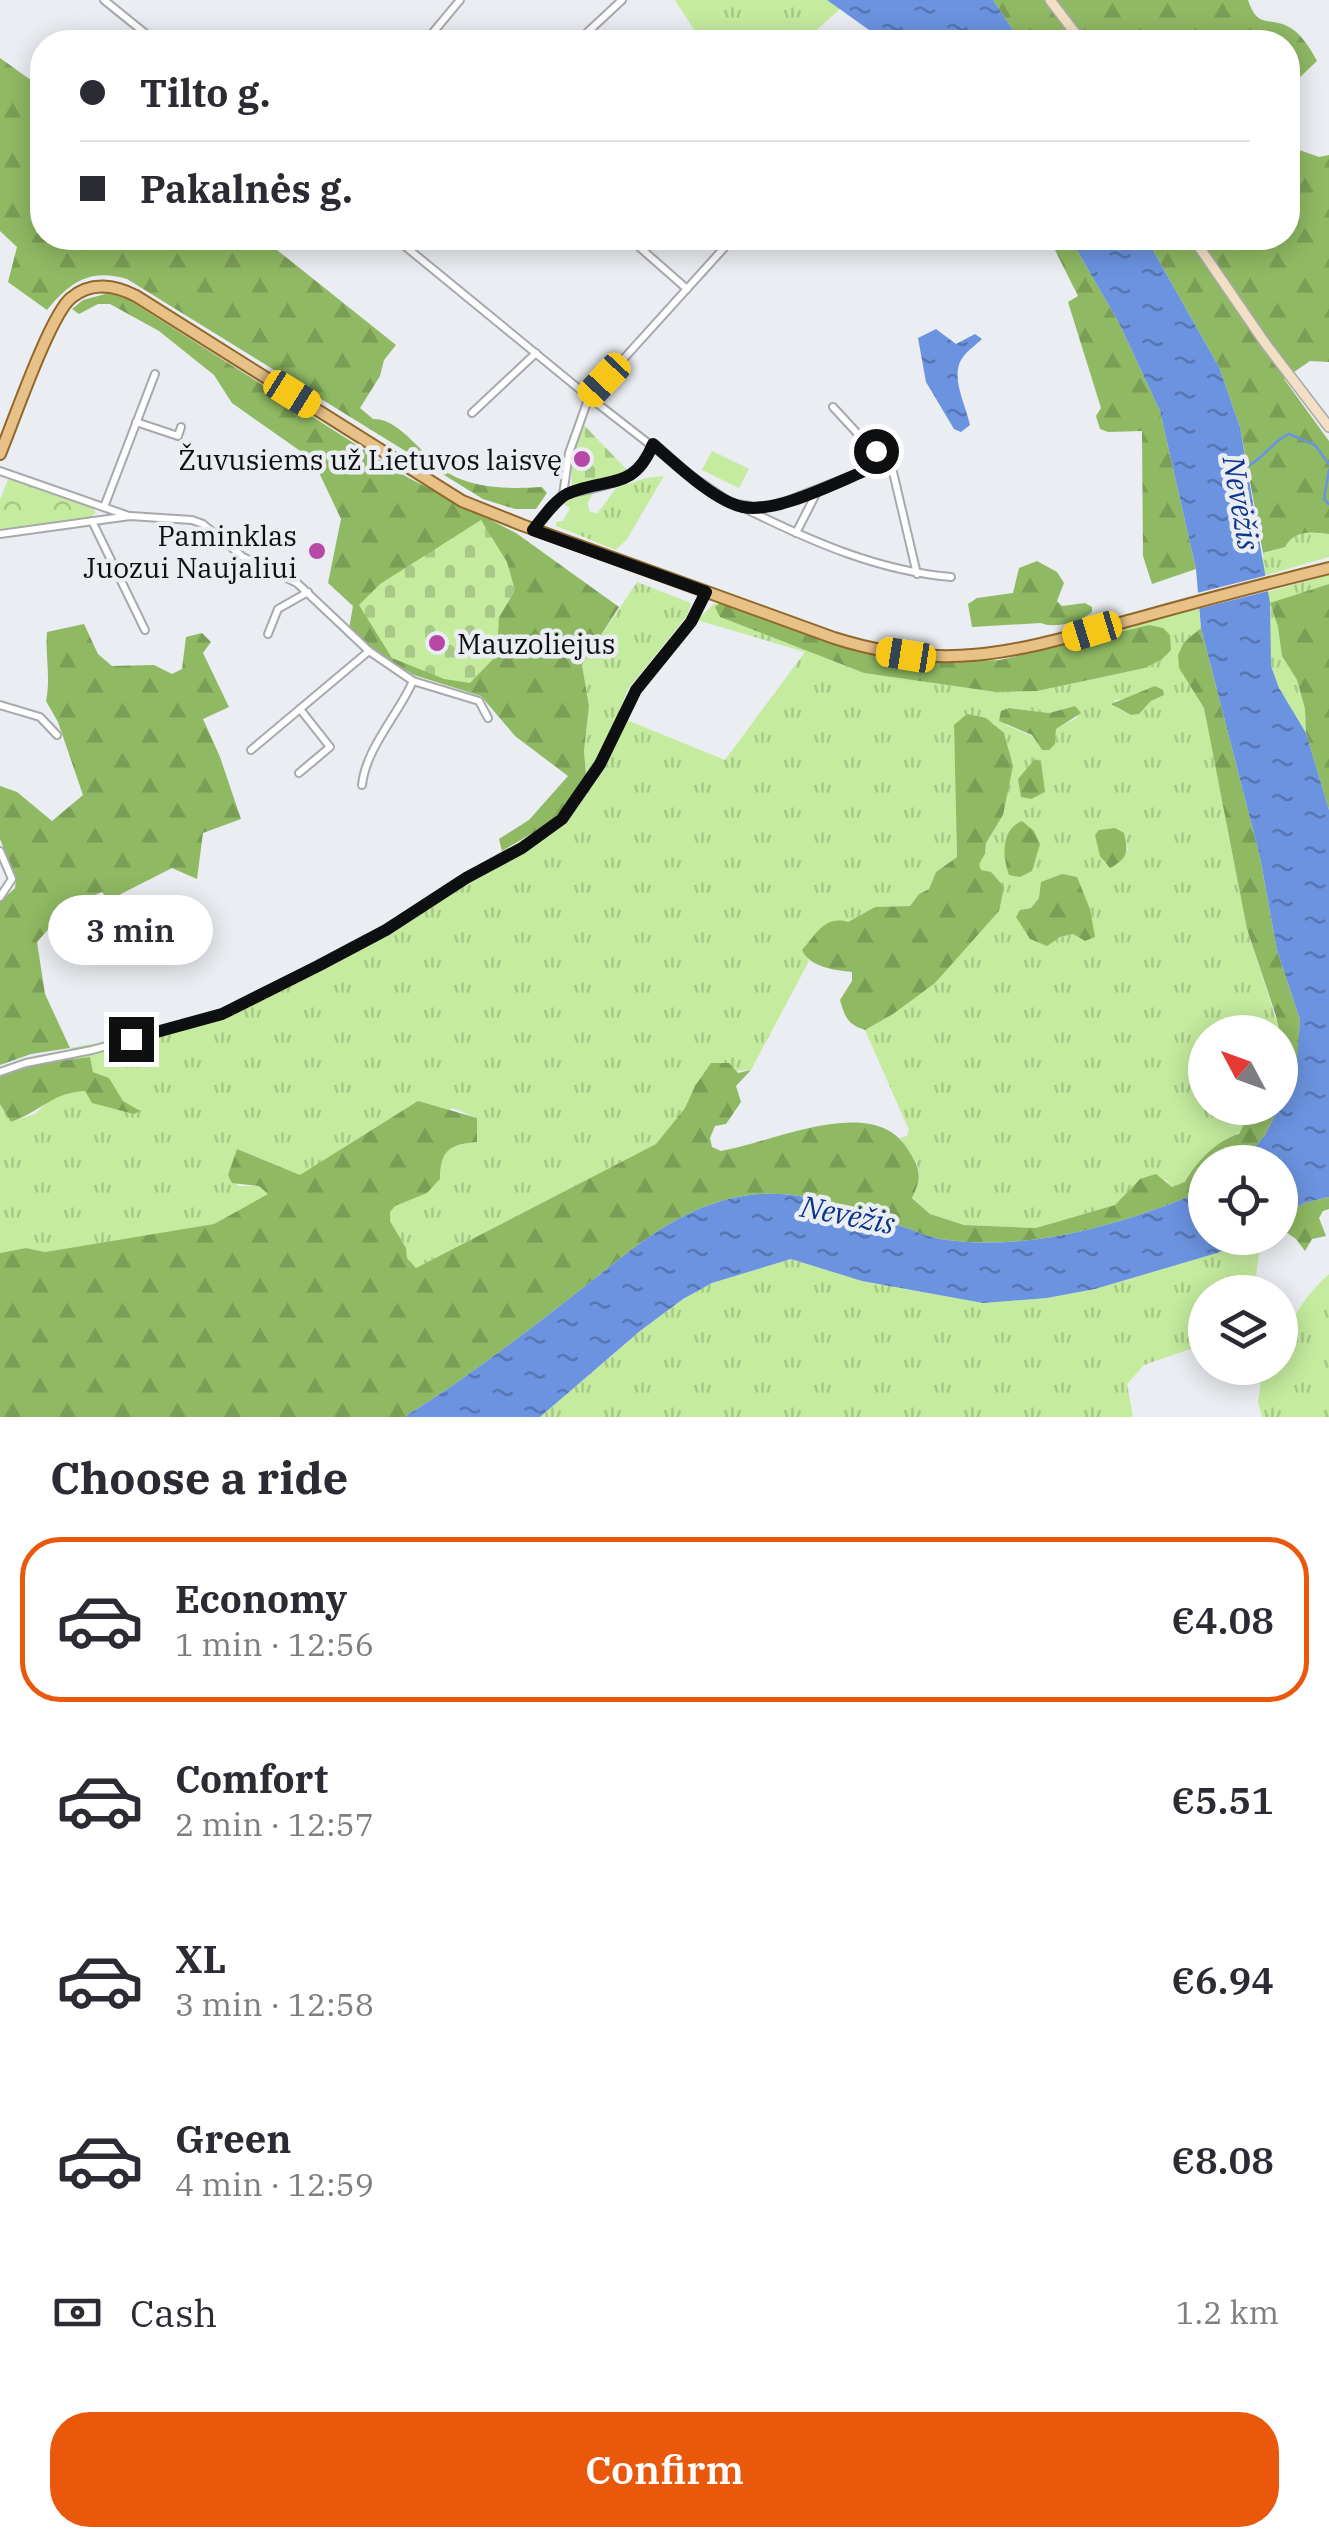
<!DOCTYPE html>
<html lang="en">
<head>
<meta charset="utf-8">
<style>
	:root { --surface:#fff; --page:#f7f7f7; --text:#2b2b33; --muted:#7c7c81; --line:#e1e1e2; --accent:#ea580c }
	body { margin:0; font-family:"IBM Plex Serif",serif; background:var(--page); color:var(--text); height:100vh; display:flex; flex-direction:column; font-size:38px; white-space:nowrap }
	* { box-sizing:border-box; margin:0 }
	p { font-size:32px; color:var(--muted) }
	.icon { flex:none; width:55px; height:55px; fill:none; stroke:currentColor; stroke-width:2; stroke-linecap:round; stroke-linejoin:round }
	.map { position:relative; height:1417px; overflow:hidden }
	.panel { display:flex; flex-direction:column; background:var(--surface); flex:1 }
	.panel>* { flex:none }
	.top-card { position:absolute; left:30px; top:30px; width:1270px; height:220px; border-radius:40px; box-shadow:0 5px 25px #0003; display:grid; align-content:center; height:220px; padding:0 50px; background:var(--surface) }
	.needle { width:65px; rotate:311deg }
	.buttons { position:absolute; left:1188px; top:1015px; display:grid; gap:20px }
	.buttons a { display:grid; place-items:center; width:110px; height:110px; border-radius:50%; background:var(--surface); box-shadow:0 5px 25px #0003; font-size:50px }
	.end { position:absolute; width:45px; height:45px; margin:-22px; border:12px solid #0e0f10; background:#fff; box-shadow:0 0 0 5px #fff }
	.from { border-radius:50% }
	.bubble { position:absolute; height:70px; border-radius:35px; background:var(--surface); box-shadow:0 5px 25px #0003; font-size:32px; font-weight:600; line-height:70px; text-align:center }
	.car { position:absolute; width:30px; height:60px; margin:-30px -15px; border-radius:12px; box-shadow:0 0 8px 2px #0007; background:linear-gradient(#f5c518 24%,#345 0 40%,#f5c518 0 76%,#345 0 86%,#f5c518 0) }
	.top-card b { display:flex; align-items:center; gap:35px; height:95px; font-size:38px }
	.top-card b+b { border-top:2px solid var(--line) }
	.top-card i { width:25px; height:25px; background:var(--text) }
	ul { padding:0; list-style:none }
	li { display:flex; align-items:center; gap:30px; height:165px; margin:0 20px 15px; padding:0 30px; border:5px solid transparent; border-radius:40px }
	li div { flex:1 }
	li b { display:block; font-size:38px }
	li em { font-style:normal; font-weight:600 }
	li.on { border-color:var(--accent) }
	li>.icon { width:90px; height:90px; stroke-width:1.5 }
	h2 { padding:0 50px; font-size:45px; line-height:120px }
	.pay { display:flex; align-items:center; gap:25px; height:110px; padding:0 50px; font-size:38px }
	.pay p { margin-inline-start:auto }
	.cta { display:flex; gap:20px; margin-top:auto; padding:20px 50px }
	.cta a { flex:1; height:115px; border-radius:40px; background:var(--accent); color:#fff; font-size:40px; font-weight:600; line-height:115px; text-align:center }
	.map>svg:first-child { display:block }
	.grass { fill:url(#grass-tufts); fill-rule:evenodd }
	.forest { fill:url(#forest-firs); fill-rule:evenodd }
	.cemetery { fill:url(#cemetery-stones) }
	.park { fill:url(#park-crowns) }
	.garden { fill:#c4eb9e }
	.water { fill:url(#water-ripples) }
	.pier { fill:#eaedf1 }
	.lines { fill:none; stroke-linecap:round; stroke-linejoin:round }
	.stream { stroke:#6b93e0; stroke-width:2.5 }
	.minor-casing { stroke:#a7a9ad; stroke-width:10 }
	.secondary-casing { stroke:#a7a9ad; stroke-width:12 }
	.primary-casing { stroke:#91682b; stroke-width:14 }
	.minor { stroke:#fff; stroke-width:6 }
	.secondary { stroke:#f3e0c4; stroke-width:9 }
	.primary { stroke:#e8c189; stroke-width:10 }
	.route { stroke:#0e0f10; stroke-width:12 }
	.poi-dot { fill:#b748a5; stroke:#eaedf1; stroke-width:4 }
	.labels { text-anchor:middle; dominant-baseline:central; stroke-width:9; stroke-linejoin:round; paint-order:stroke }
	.poi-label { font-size:28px; fill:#0e0f10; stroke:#eaedf1; text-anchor:end }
	.water-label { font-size:30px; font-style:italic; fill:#0b358d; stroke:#eaedf1 }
</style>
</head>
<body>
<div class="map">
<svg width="1329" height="1417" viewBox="0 0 1329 1417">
	<defs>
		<pattern id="grass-tufts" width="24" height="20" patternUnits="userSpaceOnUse" patternTransform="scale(2.5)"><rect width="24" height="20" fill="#c4eb9e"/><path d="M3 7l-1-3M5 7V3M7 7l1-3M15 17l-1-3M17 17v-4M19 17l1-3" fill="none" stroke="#a7c887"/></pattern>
		<pattern id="forest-firs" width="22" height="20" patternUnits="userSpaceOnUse" patternTransform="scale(2.5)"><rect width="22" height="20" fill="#8fb963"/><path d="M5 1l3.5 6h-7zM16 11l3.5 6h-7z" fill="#7a9e55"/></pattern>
		<pattern id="cemetery-stones" width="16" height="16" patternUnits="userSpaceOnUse" patternTransform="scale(2.5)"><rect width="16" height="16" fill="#c4eb9e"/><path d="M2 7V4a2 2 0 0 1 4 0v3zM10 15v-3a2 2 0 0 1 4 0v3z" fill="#a7c887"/></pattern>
		<pattern id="park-crowns" width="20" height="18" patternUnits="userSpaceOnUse" patternTransform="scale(2.5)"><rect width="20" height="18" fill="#c4eb9e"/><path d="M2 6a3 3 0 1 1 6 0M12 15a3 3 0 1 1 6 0" fill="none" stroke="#a7c887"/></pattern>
		<pattern id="water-ripples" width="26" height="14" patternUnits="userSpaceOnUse" patternTransform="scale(2.5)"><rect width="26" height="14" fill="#6b93e0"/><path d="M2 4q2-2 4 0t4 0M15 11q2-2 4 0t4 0" fill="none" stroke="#5676b4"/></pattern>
	</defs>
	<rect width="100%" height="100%" fill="#eaedf1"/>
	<g class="grass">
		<polygon points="675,0 827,0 840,9 803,42 702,42"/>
		<polygon points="664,476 627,539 616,550 556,526 556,522 563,521 570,508 562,503 596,489 588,502 589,511 597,514 616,488 646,478"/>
		<path d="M1303,532L1329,534V557L1263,576V553C1280,551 1288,538 1303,532Z"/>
		<polygon points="1329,575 1329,584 1270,604 1278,627 1282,656 1297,680 1305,709 1306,733 1279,688 1271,666 1267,592"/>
		<path d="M637,582L691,603L687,616L628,689L617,716L725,760L805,652L697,620L714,604L719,603L716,607L720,617L864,673L996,692L1037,691L1145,668L1161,660L1149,625L1106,637L1090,638L1162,616L1199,609L1201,628L1184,642L1179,668L1204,708L1247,929L1280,1032H1205V1108H1248C1249,1143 1200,1154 1185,1182L1172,1187L1166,1180L1140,1179L1116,1205L1036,1228L964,1225L930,1214L912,1197C927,1169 916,1162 900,1138L907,1136L909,1130L865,1030L893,1014L981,870L979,864L985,854L986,843L1003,815L995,724L967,714L954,726L957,857L936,872L929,889L919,894L910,906L875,907L809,943L802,950L809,961L751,1070L734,1071L695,1086L685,1108L656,1144L416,1268L407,1258L406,1248L390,1221V1212L394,1206L427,1192L440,1179C440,1150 449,1144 477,1142V1118L453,1108L339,1152L300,1175L237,1149L228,1175L238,1186H260L268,1194L214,1224L45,1252L26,1248L0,1253V1104L11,1122L35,1114L48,1101L66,1092L85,1091L123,1102L102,1075L93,1072L90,1057L72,1060L70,1048L123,1038L224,1009L368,936L548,824L586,774L584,751L589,706L582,665ZM1164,695L1151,701L1139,714L1131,715L1117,708L1114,700ZM1075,706L1077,718L1055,729L1056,736L1042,750L1032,736L1006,725L1009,708L1049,713ZM1124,833L1128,850L1104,863L1100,845ZM1076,877L1085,941L1073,934L1060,937L1020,910L1031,908L1039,898Z"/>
		<polygon points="1253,1238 1261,1238 1254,1292 1205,1292 1205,1344 1144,1365 1127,1384 1133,1417 540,1417 640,1331 683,1299 712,1283 791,1259 862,1281 983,1303 1047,1298 1095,1289 1217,1253"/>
		<path d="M1329,1274V1417H1262L1258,1402L1263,1368H1280C1280,1332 1303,1297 1329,1274Z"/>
	</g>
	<g class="forest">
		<path d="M993,0H1248C1257,27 1266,18 1285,25C1300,31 1310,48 1317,61L1299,78L1295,103H1288V42H1021Z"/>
		<path d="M0,58L42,88V238H262L396,345L384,360L380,376L360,408L373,419C399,417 425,459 448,473C475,489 512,489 542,487L547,493L536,509H515L483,499L127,279C90,268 70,282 47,310L8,282L17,247L0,231Z"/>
		<path d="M1288,146L1319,157L1329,155V362L1310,361L1284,379L1329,441V534C1311,532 1295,529 1285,547L1263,553L1240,427L1219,367L1146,238H1288Z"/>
		<polygon points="1049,238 1070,238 1119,323 1160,411 1196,569 1152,584 1143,556 1142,431 1108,432 1100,429 1096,416 1101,408 1068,302 1078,296"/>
		<path d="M109,293L129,300L407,477L516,533L619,607L582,665L589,706L584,751L586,775L565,806L548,824L502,851L499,839L529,820L568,776L515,736L481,696L414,675L375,652L349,629L353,606L328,583L341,519L313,460L232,403L214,375L159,331L110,304H98L79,314L72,309L83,300ZM515,590L499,617L392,658L383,640Z"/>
		<path d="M1037,561L1057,572L1064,583L1057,601L1062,606L1085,603L1092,607V612C1080,622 1054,629 1041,623L972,627L968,604L977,598L1013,593L1019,568Z"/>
		<polygon points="1329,584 1329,810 1306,733 1305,709 1297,680 1282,656 1278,627 1270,603"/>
		<polygon points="721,602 855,650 926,663 1000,660 1149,625 1163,628 1170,635 1171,650 1161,660 1145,668 1037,691 996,692 864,673 720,617 715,607"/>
		<path d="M84,624L98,654L112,666L154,665L172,674L182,669L186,637L202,633L211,642L203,653L229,707L203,719L220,757L241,819L203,833L197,879L172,868L109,900L102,892L68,907L37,942L45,994L70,1048L31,1054L0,1065V902L15,888L16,879L0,839V786L17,792L52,821L83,795L58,722L46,701C51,678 45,656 47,632Z"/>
		<polygon points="1201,628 1260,857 1277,950 1300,1020 1297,1075 1280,1106 1283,1046 1276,1016 1247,929 1204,708 1179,668 1178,655 1184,642"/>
		<polygon points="1155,686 1163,690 1164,695 1151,701 1139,714 1131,715 1111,704"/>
		<polygon points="1075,706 1081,713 1056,729 1055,744 1049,750 1042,750 1032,735 999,721 1001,711 1009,708 1049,713"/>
		<path d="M967,714L986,718L1004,733L1013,766L1003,815L986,843L985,854L979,864L981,870L991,872L1004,887L999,911L935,983L893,1014L865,1030C847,1024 845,1017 840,1000L852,981V972C836,970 810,968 802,950C816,935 824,915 848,922L875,907L910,906L919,894L929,889L936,872L957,857L954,725Z"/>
		<polygon points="1035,759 1041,762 1045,792 1031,799 1021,797 1018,779"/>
		<path d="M1022,821L1034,831L1040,844L1032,871L1020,877L1009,875C1002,856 1001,829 1022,821Z"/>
		<path d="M1115,828L1124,833C1128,851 1129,858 1110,868L1100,856L1095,835L1099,830Z"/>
		<polygon points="1062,874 1077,877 1090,909 1095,937 1085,941 1073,934 1060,937 1047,946 1030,939 1016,917 1020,910 1031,908 1039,898 1041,882"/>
		<path d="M90,1057L93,1072L109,1078L123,1101L140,1111L134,1114L92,1103L85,1091C53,1092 40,1112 11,1122L0,1104V1075L49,1062Z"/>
		<path d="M711,1063H729L738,1073L751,1070L736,1086L741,1102L726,1124L715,1126L710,1138L712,1147L721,1151C771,1143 872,1093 907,1148C920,1168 923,1176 912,1198L930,1214L964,1225L1036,1228L1115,1205L1140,1179L1156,1174L1172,1187L1185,1182C1197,1161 1216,1141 1239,1134L1249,1114L1248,1108H1279L1265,1135L1242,1162H1205V1190C1123,1224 1030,1253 940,1239C928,1237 916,1231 904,1227C852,1210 800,1186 743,1196C673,1208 625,1256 570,1298C516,1340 462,1381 404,1417H0V1253L26,1248L45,1252L214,1224L268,1194L259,1186L232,1183L228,1175L237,1149L300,1175L418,1101L477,1118V1142C450,1144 440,1150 440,1179L427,1193L395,1206L390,1212V1221L406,1248L407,1258L416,1268L656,1144L685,1108L695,1086Z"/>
		<polygon points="1329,1197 1329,1209 1323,1211 1319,1218 1326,1236 1312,1239 1305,1251 1296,1239 1283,1230 1282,1217 1304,1203"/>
	</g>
	<g class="cemetery">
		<polygon points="582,423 630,473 572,490 571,460"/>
		<polygon points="481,520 507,562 515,590 499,617 497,655 470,683 444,679 392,658 359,605 380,584"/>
	</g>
	<polygon class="park" points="9,477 91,506 96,513 87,519 0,531 0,500"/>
	<polygon class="garden" points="712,451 749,469 739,488 702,470"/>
	<g class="water">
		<polygon points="827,0 993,0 1021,42 886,42"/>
		<polygon points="1070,238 1146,238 1219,367 1240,427 1270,603 1271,666 1279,688 1306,733 1329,810 1329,1197 1304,1203 1280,1219 1280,1162 1242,1162 1265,1135 1296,1075 1300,1020 1277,950 1260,857 1201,628 1196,569 1160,411 1119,323"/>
		<path d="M936,329L956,344L975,334L982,339C976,345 968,350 963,357C949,375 966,405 970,425L961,432L954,429L926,382L918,338Z"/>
		<path d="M1205,1190V1238H1253L1217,1253L1095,1289L1047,1298L983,1303L862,1281L791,1259L712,1283L683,1299L640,1331L540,1417H404C462,1381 516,1340 570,1298C625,1256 673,1208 743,1196C800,1186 852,1210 904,1227C916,1231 928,1237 940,1239C1030,1253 1123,1224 1205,1190Z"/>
	</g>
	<polygon class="pier" points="1268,575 1272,590 1194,610 1193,594"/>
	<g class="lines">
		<g class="stream">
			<path d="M1246,467C1265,458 1270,443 1289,434L1315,445L1329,464"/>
			<polyline points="1329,470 1324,499 1329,504"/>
		</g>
		<g class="minor-casing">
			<g id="minor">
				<polyline points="104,0 156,42"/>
				<polyline points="425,42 460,0"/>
				<polyline points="577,42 622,0"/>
				<polyline points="395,238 589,397 684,471 731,503 756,507 779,504 877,466 884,460"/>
				<polyline points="629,238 687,289"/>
				<polyline points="833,407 893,472 917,574"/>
				<polyline points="472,413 536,353"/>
				<polyline points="136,422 178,436 181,427"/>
				<polyline points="0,471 129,516"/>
				<path d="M564,495C604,485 636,486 653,444"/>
				<polyline points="104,507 155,374"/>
				<path d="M748,510C813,542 879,571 951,577"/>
				<polyline points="92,521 145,630"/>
				<polyline points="534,529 563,495 569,453 589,397 733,238"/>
				<polyline points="796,533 818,490"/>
				<polyline points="0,534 130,516 192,520 203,524 243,557 297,583 369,651 413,681 479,701 488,718"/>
				<polyline points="268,634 278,609 308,592"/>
				<polyline points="0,705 40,717 57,735"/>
				<polyline points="251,750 369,651"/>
				<polyline points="299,773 330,747 300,709"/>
				<path d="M362,785C366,748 398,715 413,681"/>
				<polyline points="0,851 12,879 0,897"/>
				<polyline points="0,1072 26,1063 92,1050 222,1015 386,929 466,879 522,848 562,819 600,764 636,690 691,622 706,592"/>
			</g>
		</g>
		<g class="secondary-casing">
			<g id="secondary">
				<polyline points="1050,0 1082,42"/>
				<polyline points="1193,238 1265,343 1329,427"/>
			</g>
		</g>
		<g class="primary-casing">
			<path id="primary" d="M0,454C13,423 50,315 71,298C91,281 115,285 136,296L462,501L522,525L834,638C950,675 1024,649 1135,619C1200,601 1264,584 1329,568"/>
		</g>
		<use href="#minor" class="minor"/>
		<use href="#secondary" class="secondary"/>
		<use href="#primary" class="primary"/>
	</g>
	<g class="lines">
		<path class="route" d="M131,1039L222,1014L318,966L386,930L466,878L522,848L562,819L600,764L636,690L691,622L706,592L533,530C542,519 555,500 567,494C606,476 633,493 653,444C675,463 714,501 743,507C779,514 842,479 877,466L884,460L876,451"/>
	</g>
	<g class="poi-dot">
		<circle cx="582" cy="459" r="10"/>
		<circle cx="317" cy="551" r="10"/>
		<circle cx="437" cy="643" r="10"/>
	</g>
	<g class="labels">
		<g class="poi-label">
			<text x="562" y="459">Žuvusiems už Lietuvos laisvę</text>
			<text x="297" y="535">Paminklas<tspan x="297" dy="32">Juozui Naujaliui</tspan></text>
			<text x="457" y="643" text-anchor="start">Mauzoliejus</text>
		</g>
		<g class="water-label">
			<text transform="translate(1242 503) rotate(80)">Nevėžis</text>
			<text transform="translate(848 1214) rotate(11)">Nevėžis</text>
		</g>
	</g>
</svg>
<div class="buttons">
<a><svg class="needle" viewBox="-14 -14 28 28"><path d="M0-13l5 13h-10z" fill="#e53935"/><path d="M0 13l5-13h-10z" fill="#7c7c81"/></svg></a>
<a><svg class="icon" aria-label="locate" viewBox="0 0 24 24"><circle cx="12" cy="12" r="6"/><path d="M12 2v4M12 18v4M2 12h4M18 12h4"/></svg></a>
<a><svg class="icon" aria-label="layers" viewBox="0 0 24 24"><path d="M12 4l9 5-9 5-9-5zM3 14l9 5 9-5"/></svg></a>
</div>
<i class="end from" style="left:876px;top:451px"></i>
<i class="end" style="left:131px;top:1039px"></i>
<div class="bubble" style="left:48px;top:895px;width:165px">3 min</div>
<i class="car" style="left:604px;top:380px;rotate:223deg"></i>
<i class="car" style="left:292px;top:394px;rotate:122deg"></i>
<i class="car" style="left:1092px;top:631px;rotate:253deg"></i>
<i class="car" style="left:906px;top:655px;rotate:279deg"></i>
<div class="top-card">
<b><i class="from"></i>Tilto g.</b>
<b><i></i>Pakalnės g.</b>
</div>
</div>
<section class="panel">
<h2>Choose a ride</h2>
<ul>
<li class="on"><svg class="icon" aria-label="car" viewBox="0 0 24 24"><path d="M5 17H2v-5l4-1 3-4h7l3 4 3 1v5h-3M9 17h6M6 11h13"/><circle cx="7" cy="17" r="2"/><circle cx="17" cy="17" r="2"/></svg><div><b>Economy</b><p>1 min · 12:56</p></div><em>€4.08</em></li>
<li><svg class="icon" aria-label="car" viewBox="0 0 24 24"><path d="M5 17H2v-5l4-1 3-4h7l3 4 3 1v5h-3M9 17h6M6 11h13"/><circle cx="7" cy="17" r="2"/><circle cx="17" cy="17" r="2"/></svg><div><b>Comfort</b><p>2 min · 12:57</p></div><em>€5.51</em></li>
<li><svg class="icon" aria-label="car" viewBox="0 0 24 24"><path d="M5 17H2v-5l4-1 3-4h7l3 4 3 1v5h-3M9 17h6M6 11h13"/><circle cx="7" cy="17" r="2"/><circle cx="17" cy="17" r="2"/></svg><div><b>XL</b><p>3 min · 12:58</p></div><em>€6.94</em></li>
<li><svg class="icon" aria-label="car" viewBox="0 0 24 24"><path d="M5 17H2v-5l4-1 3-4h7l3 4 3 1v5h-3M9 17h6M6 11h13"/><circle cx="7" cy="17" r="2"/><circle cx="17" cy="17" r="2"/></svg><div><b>Green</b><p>4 min · 12:59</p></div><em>€8.08</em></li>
</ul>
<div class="pay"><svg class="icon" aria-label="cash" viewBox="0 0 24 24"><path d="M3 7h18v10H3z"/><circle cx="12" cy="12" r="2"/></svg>Cash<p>1.2 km</p></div>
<div class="cta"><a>Confirm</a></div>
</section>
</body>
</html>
